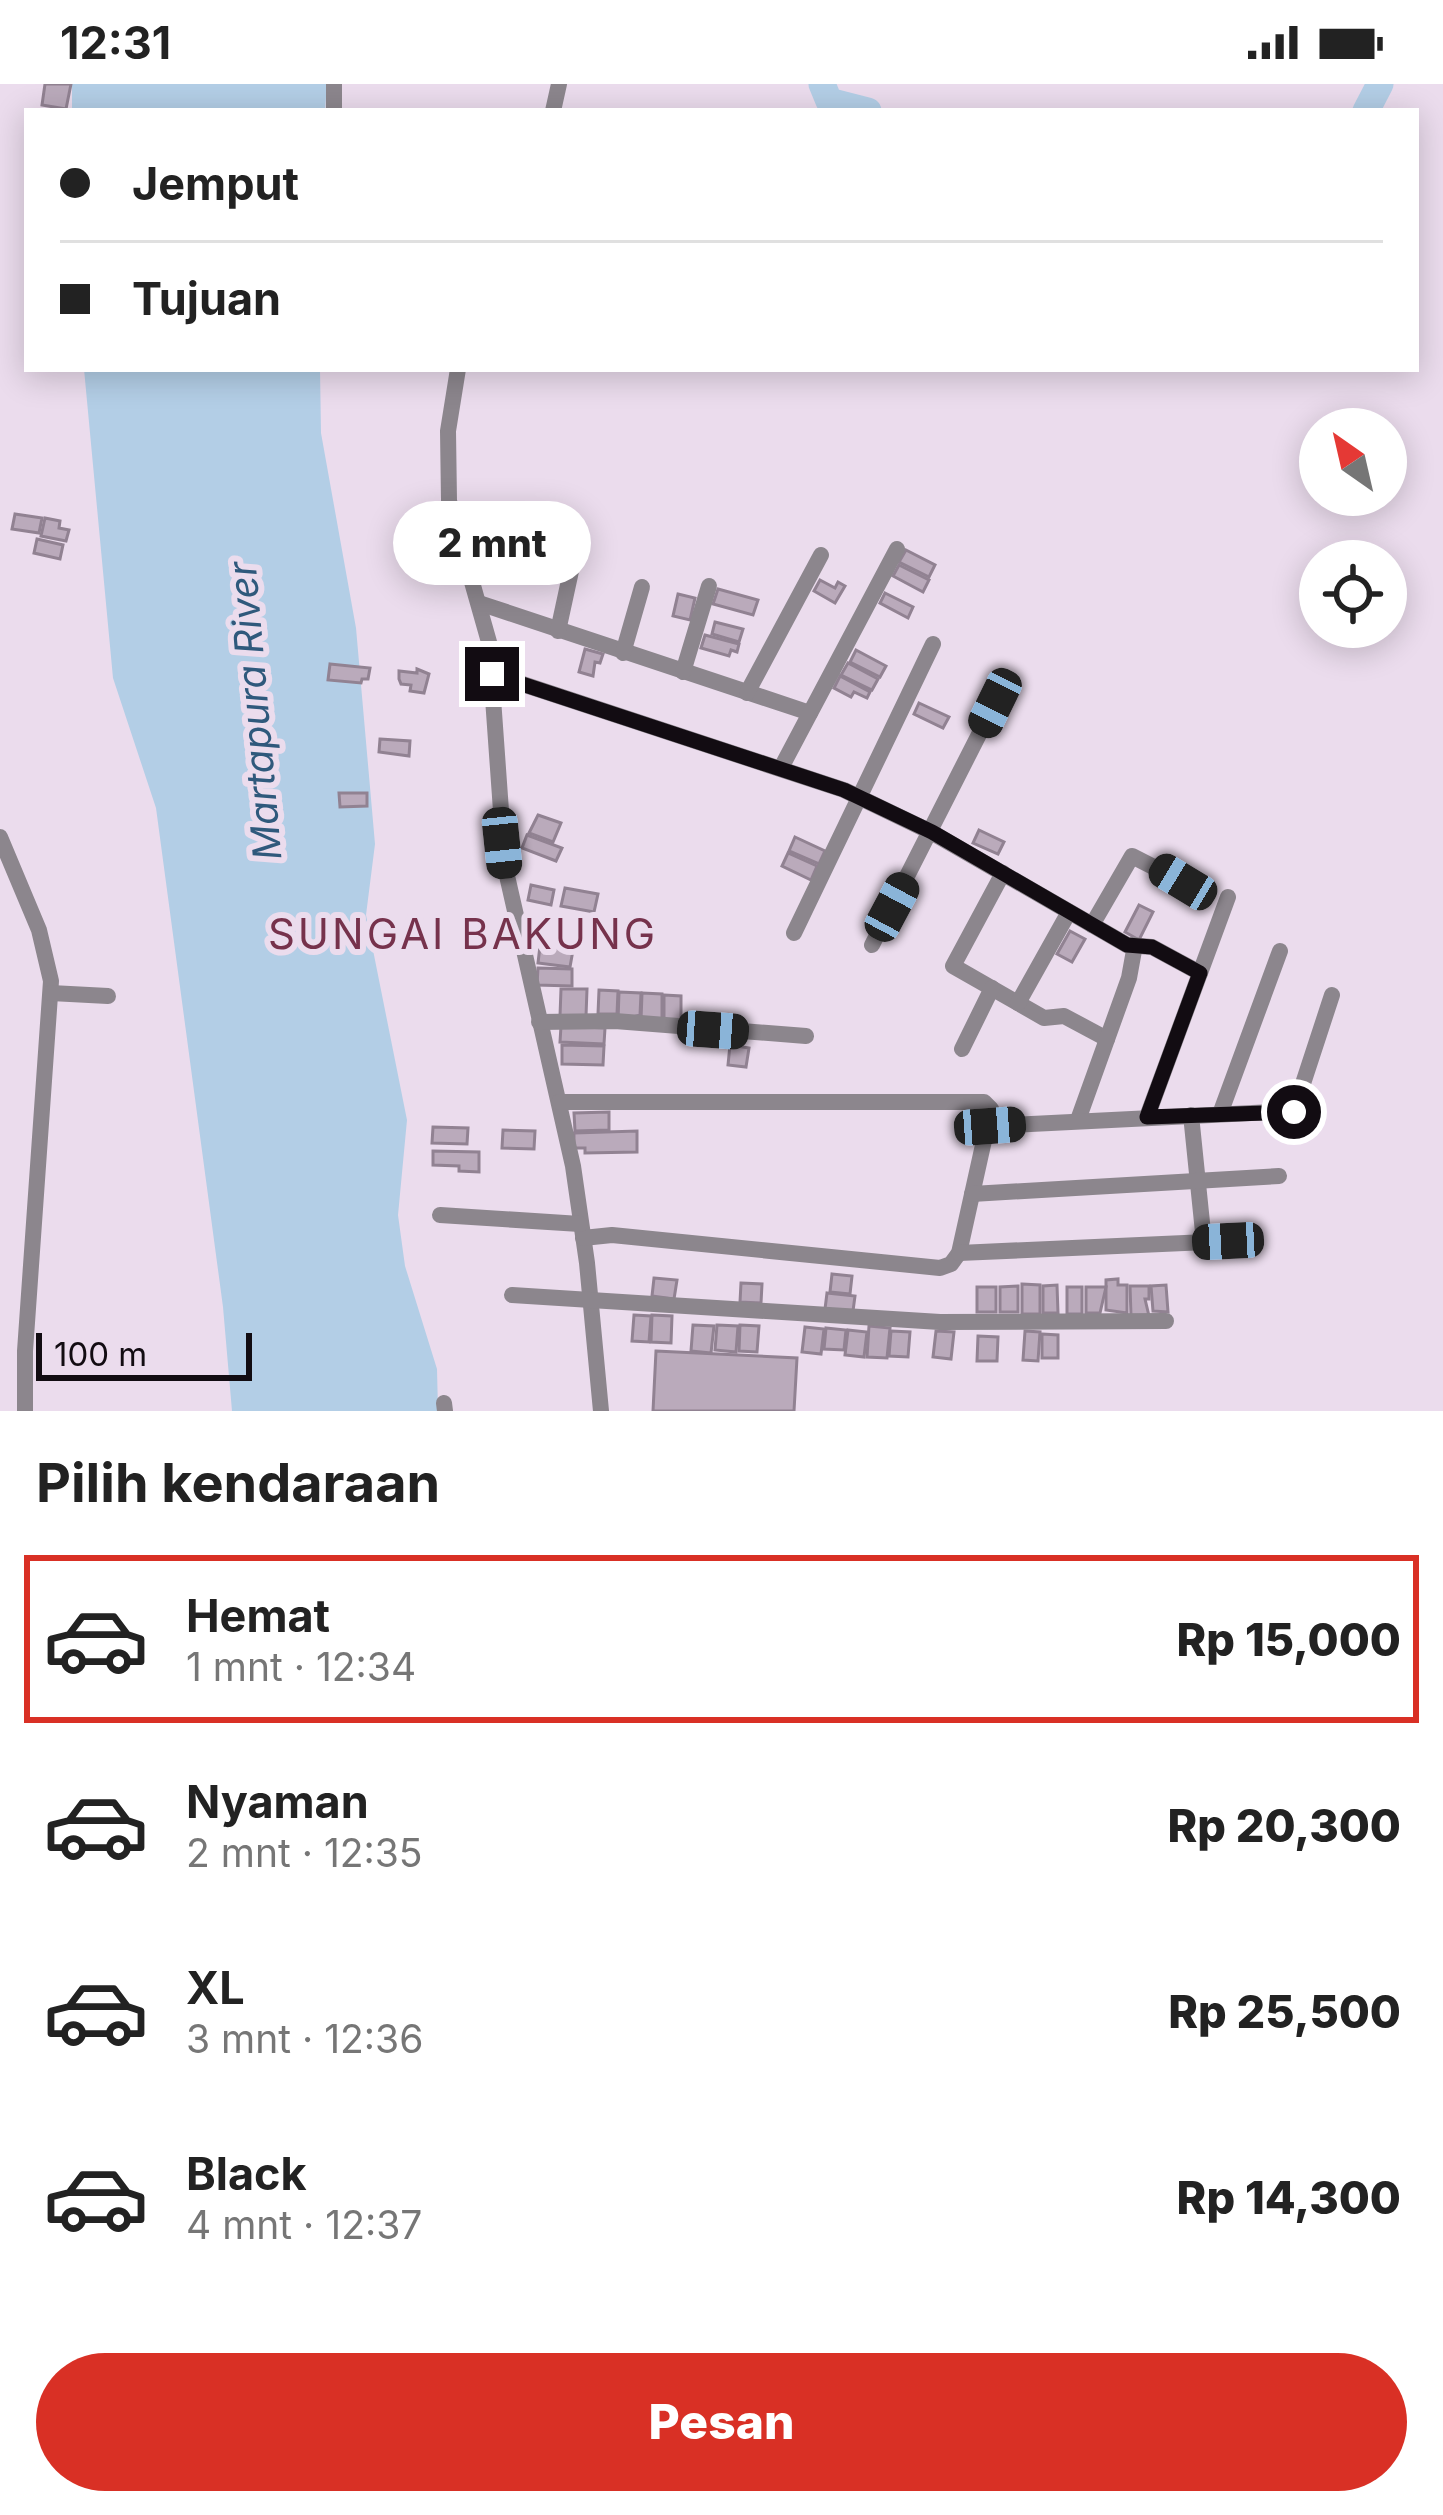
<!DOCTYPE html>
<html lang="id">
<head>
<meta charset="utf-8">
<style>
	:root { --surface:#fff; --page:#f2f2f2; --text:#222; --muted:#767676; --line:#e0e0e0; --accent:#d93025 }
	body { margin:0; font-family:Inter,sans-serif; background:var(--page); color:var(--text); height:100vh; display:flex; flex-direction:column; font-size:45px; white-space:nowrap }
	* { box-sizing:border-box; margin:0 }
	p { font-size:39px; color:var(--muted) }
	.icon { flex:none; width:66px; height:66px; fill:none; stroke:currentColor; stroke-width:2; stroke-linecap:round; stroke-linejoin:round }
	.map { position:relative; height:1327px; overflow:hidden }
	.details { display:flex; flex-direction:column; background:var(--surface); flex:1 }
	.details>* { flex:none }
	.guide { position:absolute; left:24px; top:24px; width:1395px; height:264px; border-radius:0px; box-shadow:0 6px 30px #0003; display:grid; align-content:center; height:264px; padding:0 36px; background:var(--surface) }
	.needle { width:78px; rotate:326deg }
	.fabs { position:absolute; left:1299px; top:324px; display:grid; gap:24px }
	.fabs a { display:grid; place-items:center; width:108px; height:108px; border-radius:50%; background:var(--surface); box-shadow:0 6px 30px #0003; font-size:60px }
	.scale { position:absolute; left:36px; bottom:30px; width:216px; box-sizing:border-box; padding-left:12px; border:6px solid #120c12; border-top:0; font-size:33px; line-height:42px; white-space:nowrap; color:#120c12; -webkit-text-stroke:9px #ebdced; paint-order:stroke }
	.end { position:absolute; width:54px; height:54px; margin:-27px; border:15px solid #120c12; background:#fff; box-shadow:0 0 0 6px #fff }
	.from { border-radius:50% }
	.bubble { position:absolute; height:84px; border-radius:42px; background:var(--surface); box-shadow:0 6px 30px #0003; font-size:39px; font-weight:800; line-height:84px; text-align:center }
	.car { position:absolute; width:36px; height:72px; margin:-36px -18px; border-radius:15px; box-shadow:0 0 9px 3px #0007; background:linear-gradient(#222 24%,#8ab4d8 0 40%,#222 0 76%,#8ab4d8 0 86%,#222 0) }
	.guide b { display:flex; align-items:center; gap:42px; height:114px; font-size:45px }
	.guide b+b { border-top:3px solid var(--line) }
	.guide i { width:30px; height:30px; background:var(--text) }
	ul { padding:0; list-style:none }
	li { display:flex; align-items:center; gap:36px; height:168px; margin:0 24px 18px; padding:0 12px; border:6px solid transparent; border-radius:0px }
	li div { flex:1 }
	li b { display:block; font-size:45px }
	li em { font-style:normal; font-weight:800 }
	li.on { border-color:var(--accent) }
	li>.icon { width:108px; height:108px; stroke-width:1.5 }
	h2 { padding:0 36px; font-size:54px; line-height:144px }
	.primary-button { display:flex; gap:24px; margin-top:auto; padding:24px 36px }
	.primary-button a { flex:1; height:138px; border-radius:72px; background:var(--accent); color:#fff; font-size:48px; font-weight:800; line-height:138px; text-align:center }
	.status { display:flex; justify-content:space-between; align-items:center; height:84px; padding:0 60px; background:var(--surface); direction:ltr }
	.status svg { height:33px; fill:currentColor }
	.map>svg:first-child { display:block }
	.water { fill:#b3cee6 }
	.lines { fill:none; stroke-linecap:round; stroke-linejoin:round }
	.river { stroke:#b3cee6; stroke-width:27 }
	.building { fill:#baaabb; stroke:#918292; stroke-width:3 }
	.minor { stroke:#8c868d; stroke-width:16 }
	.route { stroke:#120c12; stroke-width:15 }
	.labels { text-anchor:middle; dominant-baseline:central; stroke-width:12; stroke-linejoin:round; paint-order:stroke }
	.water-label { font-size:39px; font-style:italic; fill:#2f597c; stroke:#ebdced }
	.quarter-label { font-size:42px; letter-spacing:3px; fill:#76324c; stroke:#ebdced }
</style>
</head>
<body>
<div class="status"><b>12:31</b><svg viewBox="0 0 49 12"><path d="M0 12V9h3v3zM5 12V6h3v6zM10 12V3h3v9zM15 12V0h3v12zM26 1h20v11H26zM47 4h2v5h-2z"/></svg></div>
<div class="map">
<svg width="1443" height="1327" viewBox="0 0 1443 1327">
	<rect width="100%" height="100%" fill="#ebdced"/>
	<g class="water">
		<polygon points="72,0 327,0 325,27 72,27"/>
		<polygon points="84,285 320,285 321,349 356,544 375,760 366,831 407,1036 398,1131 405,1182 437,1285 438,1327 232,1327 223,1223 156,724 113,594"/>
	</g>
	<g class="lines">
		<g class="river">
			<polyline points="822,0 829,17 868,27"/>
			<polyline points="1366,27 1380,0"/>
		</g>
	</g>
	<g class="building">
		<polygon points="45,0 71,0 66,25 42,21"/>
		<rect x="476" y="423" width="30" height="17"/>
		<polygon points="15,430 42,434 39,449 12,445"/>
		<polygon points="45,434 60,437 59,444 69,446 66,457 41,452"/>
		<polygon points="495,443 526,443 526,468 494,467"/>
		<polygon points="37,455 63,461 60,475 34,469"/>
		<polygon points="906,466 935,481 929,493 899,478"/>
		<polygon points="899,481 929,496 923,508 893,492"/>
		<polygon points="820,496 835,504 838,498 845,502 835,519 814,507"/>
		<polygon points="718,505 758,516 753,531 713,520"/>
		<polygon points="885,509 913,523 908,534 880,519"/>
		<polygon points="678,510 695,514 690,536 673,532"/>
		<polygon points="715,538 743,545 739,558 712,550"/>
		<polygon points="705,551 739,560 737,568 731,566 729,572 701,564"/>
		<polygon points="585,565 603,570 600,579 595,578 593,592 579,588"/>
		<polygon points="856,566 886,582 880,593 850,578"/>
		<polygon points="848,579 878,595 872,606 841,591"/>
		<polygon points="330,580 370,584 368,595 362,595 361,599 328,596"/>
		<polygon points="417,585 429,590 424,609 410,607 411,601 401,600 399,595 399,587 417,589"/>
		<polygon points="840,592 870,608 867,614 854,608 851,613 834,604"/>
		<polygon points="919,619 949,633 943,644 914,630"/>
		<polygon points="380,655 410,657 409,672 379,668"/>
		<polygon points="339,709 367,709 367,722 340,723"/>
		<polygon points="538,731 561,739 553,758 529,749"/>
		<polygon points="979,746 1004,758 998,770 973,759"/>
		<polygon points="527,751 562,764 556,777 522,764"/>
		<polygon points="795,753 825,767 819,780 789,767"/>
		<polygon points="788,769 817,782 811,796 782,782"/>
		<polygon points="531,801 554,806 551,821 528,816"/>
		<polygon points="565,804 598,810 594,828 561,822"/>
		<polygon points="1139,821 1153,828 1139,856 1125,848"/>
		<polygon points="1070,847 1085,855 1072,878 1057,870"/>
		<polygon points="540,862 573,866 570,883 538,879"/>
		<polygon points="538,884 572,885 572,902 537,901"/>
		<polygon points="561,905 587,905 586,932 560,932"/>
		<polygon points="599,906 618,907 617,930 598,930"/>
		<polygon points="619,908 641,909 640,931 618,937"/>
		<polygon points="642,909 662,910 662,936 641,936"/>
		<polygon points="664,911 681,912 681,940 664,940"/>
		<polygon points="561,942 605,944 604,960 560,958"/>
		<polygon points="562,961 604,962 603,981 562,980"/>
		<polygon points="730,961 749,964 746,983 728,981"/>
		<polygon points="609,1028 609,1046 575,1047 574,1029"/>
		<polygon points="433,1043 468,1044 467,1060 432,1059"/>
		<polygon points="503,1046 535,1047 534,1065 502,1064"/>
		<polygon points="637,1047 637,1068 585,1069 585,1064 574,1064 574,1049"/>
		<polygon points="433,1067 479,1068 479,1088 459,1087 459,1082 433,1081"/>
		<polygon points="832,1190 852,1192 850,1210 830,1208"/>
		<polygon points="654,1194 677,1196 674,1215 652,1212"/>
		<polygon points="1118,1195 1118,1201 1127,1201 1127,1229 1106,1226 1106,1196"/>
		<polygon points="741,1199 762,1200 761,1219 740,1218"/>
		<polygon points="1022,1200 1040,1201 1040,1230 1022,1230"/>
		<polygon points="1057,1201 1058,1229 1043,1229 1043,1202"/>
		<polygon points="1166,1201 1168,1228 1153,1227 1151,1202"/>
		<polygon points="1018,1202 1018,1228 1000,1228 1000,1203"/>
		<polygon points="1130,1202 1149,1202 1149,1215 1145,1215 1149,1232 1131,1232"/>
		<rect x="977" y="1203" width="19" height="25"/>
		<rect x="1067" y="1203" width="15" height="27"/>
		<polygon points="1086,1203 1106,1203 1100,1229 1086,1229"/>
		<polygon points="827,1209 855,1212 853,1227 825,1225"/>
		<polygon points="634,1231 651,1232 649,1258 632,1257"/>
		<polygon points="652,1231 672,1232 671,1259 651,1258"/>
		<polygon points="693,1241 714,1242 711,1269 691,1267"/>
		<polygon points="717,1241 738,1242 736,1268 715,1266"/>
		<polygon points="740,1241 759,1242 757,1268 739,1267"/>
		<polygon points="869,1242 890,1244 887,1274 867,1273"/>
		<polygon points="805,1243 824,1245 821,1270 802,1268"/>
		<polygon points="826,1244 846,1246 844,1266 824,1265"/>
		<polygon points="848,1246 867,1248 864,1273 845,1271"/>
		<polygon points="891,1247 910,1248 908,1273 889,1272"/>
		<polygon points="936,1247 954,1248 951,1275 933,1273"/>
		<polygon points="1025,1247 1040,1248 1038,1277 1023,1276"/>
		<polygon points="1042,1250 1058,1251 1058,1274 1042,1274"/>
		<polygon points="978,1252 998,1253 997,1277 977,1277"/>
		<polygon points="656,1267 797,1274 794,1327 653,1327"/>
	</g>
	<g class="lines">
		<g class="minor">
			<polyline points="334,27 334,0"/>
			<polyline points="553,27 559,0"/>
			<polyline points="458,285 448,347 449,417 489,558 505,783 573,1082 587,1179 601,1327"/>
			<polyline points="479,519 810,629"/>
			<polyline points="558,547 571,487"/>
			<polyline points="623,569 642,503"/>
			<polyline points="683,588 709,502"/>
			<polyline points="492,590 844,706 931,748 1127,861 1152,863 1200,889"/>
			<polyline points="747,609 821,471"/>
			<polyline points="781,684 897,465"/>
			<polyline points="0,753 39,846 51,897 25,1267 25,1327"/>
			<polyline points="1003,789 953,882 1044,934 1064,932 1107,955"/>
			<polyline points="1092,841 1132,772 1183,798"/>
			<polyline points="794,849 933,560"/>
			<polyline points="872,861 995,619"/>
			<polyline points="51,909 108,912"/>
			<polyline points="1018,919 1069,828"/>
			<polyline points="539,938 615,937 806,952"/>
			<polyline points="962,965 992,904"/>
			<polyline points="559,1018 984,1018 991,1025 959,1169 951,1180 940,1184 612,1151 583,1154"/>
			<polyline points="1220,1030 1280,867"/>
			<polyline points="1191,1031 1204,1158"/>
			<polyline points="1147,1033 1228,813"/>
			<polyline points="1078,1036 1129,894 1135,861"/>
			<polyline points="990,1042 1294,1027 1332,911"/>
			<polyline points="972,1110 1279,1092"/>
			<polyline points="440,1131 580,1140"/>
			<polyline points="959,1169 1252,1156"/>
			<polyline points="512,1211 940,1238 1166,1237"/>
			<polyline points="444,1319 445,1327"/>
		</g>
	</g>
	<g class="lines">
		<polyline class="route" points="492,590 844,706 932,748 1127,861 1152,863 1200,889 1147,1033 1294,1028"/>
	</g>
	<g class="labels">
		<g class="water-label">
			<text transform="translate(254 627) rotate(-95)">Martapura River</text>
		</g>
		<g class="quarter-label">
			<text x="463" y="849">SUNGAI BAKUNG</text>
		</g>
	</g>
</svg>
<div class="fabs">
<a><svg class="needle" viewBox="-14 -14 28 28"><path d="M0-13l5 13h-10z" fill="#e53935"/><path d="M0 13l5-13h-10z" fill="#767676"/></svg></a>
<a><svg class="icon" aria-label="locate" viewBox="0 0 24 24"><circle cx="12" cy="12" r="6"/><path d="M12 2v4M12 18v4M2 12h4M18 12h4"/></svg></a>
</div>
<div class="scale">100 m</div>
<i class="end from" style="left:1294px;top:1028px"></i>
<i class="end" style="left:492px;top:590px"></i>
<div class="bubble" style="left:393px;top:417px;width:198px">2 mnt</div>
<i class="car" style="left:995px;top:619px;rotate:206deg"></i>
<i class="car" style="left:502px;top:759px;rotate:174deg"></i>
<i class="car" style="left:1183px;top:798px;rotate:301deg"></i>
<i class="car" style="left:892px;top:823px;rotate:28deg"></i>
<i class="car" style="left:713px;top:946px;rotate:94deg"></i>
<i class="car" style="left:990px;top:1042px;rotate:86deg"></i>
<i class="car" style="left:1228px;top:1157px;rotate:267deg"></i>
<div class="guide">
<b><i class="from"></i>Jemput</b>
<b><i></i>Tujuan</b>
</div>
</div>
<section class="details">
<h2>Pilih kendaraan</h2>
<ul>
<li class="on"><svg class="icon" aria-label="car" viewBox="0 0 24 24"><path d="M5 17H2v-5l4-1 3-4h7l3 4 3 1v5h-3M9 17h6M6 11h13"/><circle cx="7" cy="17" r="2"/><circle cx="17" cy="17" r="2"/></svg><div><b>Hemat</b><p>1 mnt · 12:34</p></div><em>Rp 15,000</em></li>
<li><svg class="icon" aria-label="car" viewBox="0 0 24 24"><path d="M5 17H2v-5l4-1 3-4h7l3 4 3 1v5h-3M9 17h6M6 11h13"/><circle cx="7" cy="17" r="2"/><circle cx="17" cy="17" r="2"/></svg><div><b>Nyaman</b><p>2 mnt · 12:35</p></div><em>Rp 20,300</em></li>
<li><svg class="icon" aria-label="car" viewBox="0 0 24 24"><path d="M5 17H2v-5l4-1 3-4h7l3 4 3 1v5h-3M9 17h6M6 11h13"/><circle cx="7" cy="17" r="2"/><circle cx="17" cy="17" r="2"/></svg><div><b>XL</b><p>3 mnt · 12:36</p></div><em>Rp 25,500</em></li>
<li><svg class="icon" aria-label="car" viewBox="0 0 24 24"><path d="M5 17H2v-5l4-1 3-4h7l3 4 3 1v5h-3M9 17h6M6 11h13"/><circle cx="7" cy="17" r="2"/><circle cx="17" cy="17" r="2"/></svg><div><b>Black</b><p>4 mnt · 12:37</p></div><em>Rp 14,300</em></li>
</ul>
<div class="primary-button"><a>Pesan</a></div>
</section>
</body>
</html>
